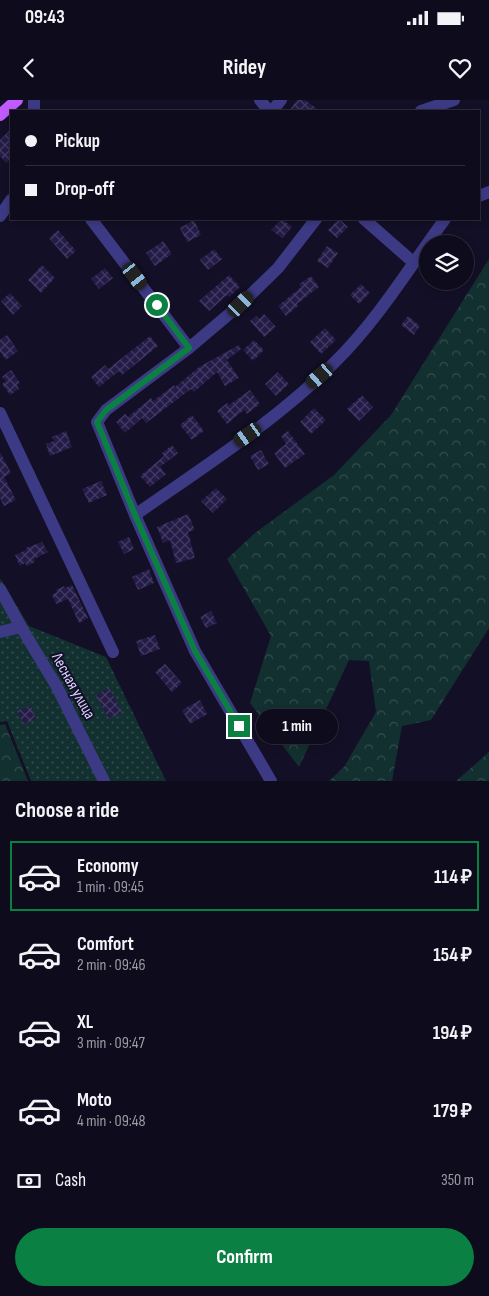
<!DOCTYPE html>
<html lang="en">
<head>
<meta charset="utf-8">
<style>
	:root { --surface:#0e0b1c; --page:#171425; --text:#f1f3f6; --muted:#9b9ba3; --line:#2e2b3b; --accent:#0b8043 }
	body { margin:0; font-family:"Sofia Sans Condensed",sans-serif; background:var(--page); color:var(--text); height:100vh; display:flex; flex-direction:column; font-size:19px; white-space:nowrap }
	* { box-sizing:border-box; margin:0 }
	p { font-size:16px; color:var(--muted) }
	.icon { flex:none; width:28px; height:28px; fill:none; stroke:currentColor; stroke-width:2; stroke-linecap:round; stroke-linejoin:round }
	.map { position:relative; height:681px; overflow:hidden }
	.side { display:flex; flex-direction:column; background:var(--surface); flex:1 }
	.side>* { flex:none }
	.top-card { position:absolute; left:10px; top:10px; width:470px; height:110px; border-radius:0px; box-shadow:0 2px 8px #0003,0 0 0 1px var(--line); display:grid; align-content:center; height:110px; padding:0 15px; background:var(--surface) }
	.tools { position:absolute; left:419px; top:135px; display:grid; gap:10px }
	.tools a { display:grid; place-items:center; width:55px; height:55px; border-radius:50%; background:var(--surface); box-shadow:0 2px 8px #0003,0 0 0 1px var(--line); font-size:25px }
	.end { position:absolute; width:22px; height:22px; margin:-11px; border:6px solid #0b8043; background:#fff; box-shadow:0 0 0 2px #fff }
	.from { border-radius:50% }
	.bubble { position:absolute; height:35px; border-radius:18px; background:var(--surface); box-shadow:0 2px 8px #0003,0 0 0 1px var(--line); font-size:16px; font-weight:700; line-height:35px; text-align:center }
	.car { position:absolute; width:15px; height:30px; margin:-15px -8px; border-radius:6px; box-shadow:0 0 4px 1px #0007; background:linear-gradient(#222 24%,#8ab4d8 0 40%,#222 0 76%,#8ab4d8 0 86%,#222 0) }
	.top-card b { display:flex; align-items:center; gap:18px; height:48px; font-size:19px }
	.top-card b+b { border-top:1px solid var(--line) }
	.top-card i { width:12px; height:12px; background:var(--text) }
	ul { padding:0; list-style:none }
	li { display:flex; align-items:center; gap:15px; height:70px; margin:0 10px 8px; padding:0 5px; border:2px solid transparent; border-radius:0px }
	li div { flex:1 }
	li b { display:block; font-size:19px }
	li em { font-style:normal; font-weight:700 }
	li.active { border-color:var(--accent) }
	li>.icon { width:45px; height:45px; stroke-width:1.5 }
	h2 { padding:0 15px; font-size:22px; line-height:60px }
	.pay { display:flex; align-items:center; gap:12px; height:55px; padding:0 15px; font-size:19px }
	.pay p { margin-inline-start:auto }
	.action { display:flex; gap:10px; margin-top:auto; padding:10px 15px }
	.action a { flex:1; height:58px; border-radius:30px; background:var(--accent); color:#fff; font-size:20px; font-weight:700; line-height:58px; text-align:center }
	.status { display:flex; justify-content:space-between; align-items:center; height:35px; padding:0 25px; background:var(--surface); direction:ltr }
	.status svg { height:14px; fill:currentColor }
	header { display:flex; justify-content:space-between; align-items:center; height:65px; padding:0 15px; background:var(--surface); font-size:22px; font-weight:700 }
	.map>svg:first-child { display:block }
	.grass { fill:url(#grass-dots) }
	.forest { fill:url(#forest-crowns) }
	.building { fill:url(#building-cross-hatch) }
	.lines { fill:none; stroke-linecap:round; stroke-linejoin:round }
	.minor { stroke:#3d3a85; stroke-width:12 }
	.major { stroke:#c25bff; stroke-width:12 }
	.route { stroke:#0b8043; stroke-width:6 }
	.labels { text-anchor:middle; dominant-baseline:central; stroke-width:4; stroke-linejoin:round; paint-order:stroke }
	.street-label { font-size:16px; fill:#d9d4ff; stroke:#130f26 }
</style>
</head>
<body>
<div class="status"><b>09:43</b><svg viewBox="0 0 49 12"><path d="M0 12V9h3v3zM5 12V6h3v6zM10 12V3h3v9zM15 12V0h3v12zM26 1h20v11H26zM47 4h2v5h-2z"/></svg></div>
<header><svg class="icon" aria-label="back" viewBox="0 0 24 24"><path d="M15 5l-7 7 7 7"/></svg>Ridey<svg class="icon" aria-label="heart" viewBox="0 0 24 24"><path d="M12 20l-8-8c-3-5 5-10 8-4 3-6 11-1 8 4z"/></svg></header>
<div class="map">
<svg width="489" height="681" viewBox="0 0 489 681">
	<defs>
		<pattern id="grass-dots" width="8" height="8" patternUnits="userSpaceOnUse" patternTransform="scale(1.25)"><rect width="8" height="8" fill="#12302f"/><path d="M2 2h.1M6 6h.1" fill="none" stroke="#344d4e" stroke-width="1.8" stroke-linecap="round"/></pattern>
		<pattern id="forest-crowns" width="20" height="18" patternUnits="userSpaceOnUse" patternTransform="scale(1.25)"><rect width="20" height="18" fill="#12302f"/><path d="M2 6a3 3 0 1 1 6 0M12 15a3 3 0 1 1 6 0" fill="none" stroke="#344d4e"/></pattern>
		<pattern id="building-cross-hatch" width="8" height="8" patternUnits="userSpaceOnUse" patternTransform="scale(1.25)"><rect width="8" height="8" fill="#241b47"/><path d="M0 0l8 8M0 8l8-8" fill="none" stroke="#433b63"/></pattern>
	</defs>
	<rect width="100%" height="100%" fill="#130f26"/>
	<polygon class="grass" points="0,478 29,526 106,557 166,681 31,681 7,621 0,622"/>
	<g class="forest">
		<polygon points="489,159 489,528 431,620 402,626 392,681 329,681 344,667 376,612 369,561 349,560 299,667 250,603 271,536 227,459 255,433 334,375 391,315"/>
		<polygon points="5,624 28,681 0,681 0,625"/>
		<polygon points="489,652 489,681 456,681"/>
	</g>
	<g class="building">
		<polygon points="297,0 305,0 320,11 289,11"/>
		<polygon points="11,29 11,58 6,63 0,56 0,40"/>
		<polygon points="282,119 292,127 282,138 271,130"/>
		<polygon points="339,119 348,127 337,138 328,130"/>
		<polygon points="194,120 201,135 187,142 180,128"/>
		<polygon points="58,130 76,151 67,159 49,138"/>
		<polygon points="163,141 172,154 155,166 146,153"/>
		<polygon points="327,146 338,153 328,168 317,161"/>
		<polygon points="214,149 222,159 208,170 200,160"/>
		<polygon points="42,165 55,178 41,193 28,180"/>
		<polygon points="105,168 113,178 99,189 91,179"/>
		<polygon points="229,175 240,187 229,197 227,195 209,211 199,201"/>
		<polygon points="311,176 319,187 297,204 298,206 286,216 278,206 301,187 299,184"/>
		<polygon points="361,184 370,193 359,204 350,195"/>
		<polygon points="10,193 22,206 13,215 1,201"/>
		<polygon points="264,214 276,227 264,237 250,221 256,216 259,219"/>
		<polygon points="408,216 420,226 414,235 401,225"/>
		<polygon points="325,228 336,240 321,254 310,242"/>
		<polygon points="7,235 18,251 6,260 0,252 0,240"/>
		<polygon points="150,236 158,246 122,275 119,271 99,287 91,277 105,265 108,269"/>
		<polygon points="254,240 264,250 253,261 243,250"/>
		<polygon points="239,245 241,249 227,260 239,278 225,286 217,272 194,292 191,289 146,323 142,318 125,333 116,322 125,314 128,317 151,298 153,301 174,285 175,287 199,267"/>
		<polygon points="11,270 20,283 17,285 19,289 10,295 2,284 6,281 2,277"/>
		<polygon points="278,272 289,284 276,296 265,284"/>
		<polygon points="250,290 260,304 247,314 244,310 227,324 217,311 227,303 229,305"/>
		<polygon points="362,295 373,307 359,321 347,309"/>
		<polygon points="314,308 326,320 311,334 300,322"/>
		<polygon points="192,315 204,331 192,340 180,325"/>
		<polygon points="66,331 72,347 50,356 46,344 54,341 52,337"/>
		<polygon points="288,331 305,354 285,368 274,353 286,344 281,336"/>
		<polygon points="172,345 178,353 160,367 166,374 150,387 140,376 164,356 162,353"/>
		<polygon points="261,350 269,364 258,370 250,356"/>
		<polygon points="0,352 11,373 4,377 16,400 4,406 0,398"/>
		<polygon points="101,381 107,395 89,403 82,389"/>
		<polygon points="216,388 227,399 213,413 201,401"/>
		<polygon points="188,414 195,430 188,432 195,458 176,463 170,440 163,443 157,427"/>
		<polygon points="129,437 134,449 124,454 118,442"/>
		<polygon points="42,442 48,452 34,459 35,462 27,466 25,463 20,466 15,455 26,450 26,448"/>
		<polygon points="149,469 154,483 138,490 132,477"/>
		<polygon points="72,485 88,518 79,523 68,499 56,504 52,495 57,492 56,490 64,486 65,488"/>
		<polygon points="211,511 217,523 206,528 200,517"/>
		<polygon points="155,535 160,549 141,556 136,541"/>
		<polygon points="165,564 182,583 172,592 155,572"/>
		<polygon points="109,588 122,612 109,619 96,595"/>
		<polygon points="200,600 207,614 190,624 182,610"/>
		<polygon points="31,606 36,619 23,624 17,611"/>
	</g>
	<g class="lines">
		<g class="minor">
			<polyline points="260,0 269,11"/>
			<polyline points="34,11 34,0"/>
			<polyline points="272,11 281,0"/>
			<polyline points="421,11 454,0"/>
			<polyline points="479,96 489,92"/>
			<polyline points="0,116 11,100"/>
			<polyline points="91,119 189,248 106,310 97,322 135,415 195,551 271,681"/>
			<polyline points="364,119 413,162"/>
			<polyline points="189,248 241,204 278,168 316,119"/>
			<polyline points="0,313 113,552"/>
			<path d="M135,415C202,368 276,321 334,263C377,221 409,168 445,119"/>
			<polyline points="0,489 21,527"/>
			<polyline points="0,532 21,527 57,587 104,681"/>
		</g>
		<polyline class="major" points="0,15 17,0"/>
	</g>
	<g class="lines">
		<polyline class="route" points="157,205 189,248 106,310 97,322 135,415 195,551 239,626"/>
	</g>
	<g class="labels">
		<g class="street-label">
			<text transform="translate(73 586) rotate(61)">Лесная улица</text>
		</g>
	</g>
</svg>
<div class="tools">
<a><svg class="icon" aria-label="layers" viewBox="0 0 24 24"><path d="M12 4l9 5-9 5-9-5zM3 14l9 5 9-5"/></svg></a>
</div>
<i class="end from" style="left:157px;top:205px"></i>
<i class="end" style="left:239px;top:626px"></i>
<div class="bubble" style="left:256px;top:609px;width:82px">1 min</div>
<i class="car" style="left:135px;top:176px;rotate:143deg"></i>
<i class="car" style="left:241px;top:204px;rotate:46deg"></i>
<i class="car" style="left:320px;top:276px;rotate:229deg"></i>
<i class="car" style="left:248px;top:335px;rotate:235deg"></i>
<div class="top-card">
<b><i class="from"></i>Pickup</b>
<b><i></i>Drop-off</b>
</div>
</div>
<section class="side">
<h2>Choose a ride</h2>
<ul>
<li class="active"><svg class="icon" aria-label="car" viewBox="0 0 24 24"><path d="M5 17H2v-5l4-1 3-4h7l3 4 3 1v5h-3M9 17h6M6 11h13"/><circle cx="7" cy="17" r="2"/><circle cx="17" cy="17" r="2"/></svg><div><b>Economy</b><p>1 min · 09:45</p></div><em>114 ₽</em></li>
<li><svg class="icon" aria-label="car" viewBox="0 0 24 24"><path d="M5 17H2v-5l4-1 3-4h7l3 4 3 1v5h-3M9 17h6M6 11h13"/><circle cx="7" cy="17" r="2"/><circle cx="17" cy="17" r="2"/></svg><div><b>Comfort</b><p>2 min · 09:46</p></div><em>154 ₽</em></li>
<li><svg class="icon" aria-label="car" viewBox="0 0 24 24"><path d="M5 17H2v-5l4-1 3-4h7l3 4 3 1v5h-3M9 17h6M6 11h13"/><circle cx="7" cy="17" r="2"/><circle cx="17" cy="17" r="2"/></svg><div><b>XL</b><p>3 min · 09:47</p></div><em>194 ₽</em></li>
<li><svg class="icon" aria-label="car" viewBox="0 0 24 24"><path d="M5 17H2v-5l4-1 3-4h7l3 4 3 1v5h-3M9 17h6M6 11h13"/><circle cx="7" cy="17" r="2"/><circle cx="17" cy="17" r="2"/></svg><div><b>Moto</b><p>4 min · 09:48</p></div><em>179 ₽</em></li>
</ul>
<div class="pay"><svg class="icon" aria-label="cash" viewBox="0 0 24 24"><path d="M3 7h18v10H3z"/><circle cx="12" cy="12" r="2"/></svg>Cash<p>350 m</p></div>
<div class="action"><a>Confirm</a></div>
</section>
</body>
</html>
